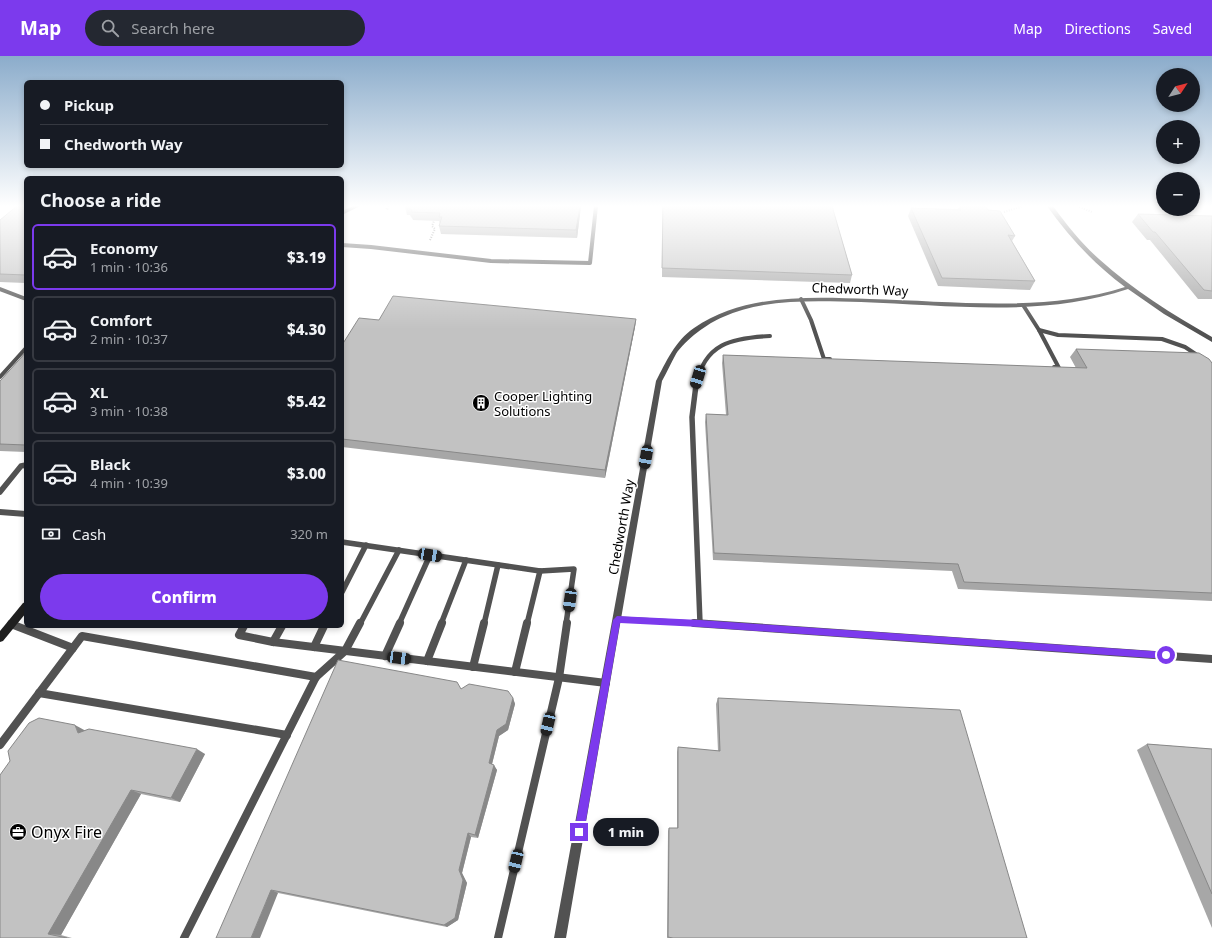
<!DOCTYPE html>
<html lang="en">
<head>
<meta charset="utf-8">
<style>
	:root { --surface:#171b24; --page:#242831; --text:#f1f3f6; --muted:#9ea1a6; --line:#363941; --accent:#7c3aed }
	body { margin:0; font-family:"Noto Sans",sans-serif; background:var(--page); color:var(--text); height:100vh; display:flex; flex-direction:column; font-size:15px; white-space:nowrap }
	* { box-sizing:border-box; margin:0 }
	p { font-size:13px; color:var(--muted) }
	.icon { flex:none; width:22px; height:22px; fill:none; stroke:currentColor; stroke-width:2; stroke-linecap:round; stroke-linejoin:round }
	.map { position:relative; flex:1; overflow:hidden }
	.side { position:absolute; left:24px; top:120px; width:320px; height:452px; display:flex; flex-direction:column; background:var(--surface); border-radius:6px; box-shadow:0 2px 6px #0003 }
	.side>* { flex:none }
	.top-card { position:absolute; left:24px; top:24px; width:320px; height:88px; border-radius:6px; box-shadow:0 2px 6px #0003; display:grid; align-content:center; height:88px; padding:0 16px; background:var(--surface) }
	.needle { width:26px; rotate:54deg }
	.tools { position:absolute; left:1156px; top:12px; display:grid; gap:8px }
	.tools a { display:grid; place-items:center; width:44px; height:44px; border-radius:50%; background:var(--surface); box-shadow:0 2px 6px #0003; font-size:20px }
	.end { position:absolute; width:18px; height:18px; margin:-9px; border:5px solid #7c3aed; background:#fff; box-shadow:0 0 0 2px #fff }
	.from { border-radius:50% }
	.bubble { position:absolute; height:28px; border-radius:14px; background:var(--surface); box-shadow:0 2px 6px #0003; font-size:13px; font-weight:800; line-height:28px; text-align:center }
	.car { position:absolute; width:12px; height:24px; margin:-12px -6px; border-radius:5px; box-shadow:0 0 3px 1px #0007; background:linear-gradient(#222 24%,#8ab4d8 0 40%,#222 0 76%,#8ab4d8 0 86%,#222 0) }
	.top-card b { display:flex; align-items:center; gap:14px; height:38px; font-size:15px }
	.top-card b+b { border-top:1px solid var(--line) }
	.top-card i { width:10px; height:10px; background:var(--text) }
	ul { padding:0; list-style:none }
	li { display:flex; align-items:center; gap:12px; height:66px; margin:0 8px 6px; padding:0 8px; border:2px solid var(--line); border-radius:6px }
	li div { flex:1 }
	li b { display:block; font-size:15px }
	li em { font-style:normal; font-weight:800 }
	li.active { border-color:var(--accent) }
	li>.icon { width:36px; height:36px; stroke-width:1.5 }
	h2 { padding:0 16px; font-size:18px; line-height:48px }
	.pay { display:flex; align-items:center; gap:10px; height:44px; padding:0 16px; font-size:15px }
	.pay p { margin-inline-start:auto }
	.action { display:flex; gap:8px; margin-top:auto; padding:8px 16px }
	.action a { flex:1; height:46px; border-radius:24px; background:var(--accent); color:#fff; font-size:16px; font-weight:800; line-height:46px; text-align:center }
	header { display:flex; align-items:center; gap:24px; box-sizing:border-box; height:56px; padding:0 20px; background:var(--accent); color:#fff }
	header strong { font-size:19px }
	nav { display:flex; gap:22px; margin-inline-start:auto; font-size:14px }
	.search { width:280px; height:36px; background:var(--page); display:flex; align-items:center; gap:10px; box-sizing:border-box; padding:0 14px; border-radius:22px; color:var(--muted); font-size:15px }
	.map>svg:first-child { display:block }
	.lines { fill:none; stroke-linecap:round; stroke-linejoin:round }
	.path { stroke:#747474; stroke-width:2; stroke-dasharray:1 1.5; stroke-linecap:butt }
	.lane-far2 { stroke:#525252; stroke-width:4 }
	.lane-far1 { stroke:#525252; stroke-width:5.5 }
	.lane { stroke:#525252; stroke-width:8 }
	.street { fill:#525252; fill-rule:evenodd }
	.secondary { fill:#1f1f1f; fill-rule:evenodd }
	.wall { fill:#a7a7a7 }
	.shaded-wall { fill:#888 }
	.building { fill:#c2c2c2; stroke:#888 }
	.route { fill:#7c3aed }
	.labels { text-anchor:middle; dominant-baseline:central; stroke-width:3; stroke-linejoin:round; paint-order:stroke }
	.street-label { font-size:13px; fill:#000; stroke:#fff }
	.poi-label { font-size:13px; fill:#000; stroke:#fff; text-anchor:start }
	.near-poi-label { font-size:16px; fill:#000; stroke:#fff; text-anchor:start }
</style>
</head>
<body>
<header>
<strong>Map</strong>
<div class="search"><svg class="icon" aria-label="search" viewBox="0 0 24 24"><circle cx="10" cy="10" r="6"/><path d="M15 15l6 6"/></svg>Search here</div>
<nav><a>Map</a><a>Directions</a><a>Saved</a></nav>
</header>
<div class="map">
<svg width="1212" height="882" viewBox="0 0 1212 882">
	<rect width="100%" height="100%" fill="#fff"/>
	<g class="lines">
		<g class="path">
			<polyline points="388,150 386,153 390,153"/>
			<polyline points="1077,150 1092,156"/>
			<polyline points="1004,156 1024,150"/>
			<polyline points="430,184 435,173 432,170 434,165"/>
		</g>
		<g class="lane-far2">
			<polyline points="342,189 371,191 491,205 590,207 596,150"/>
			<polyline points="0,233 26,243"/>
			<polyline points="801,243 811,264 824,303 830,303"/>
			<polyline points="1023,249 1039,274 1059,312 1054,311"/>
			<polyline points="1039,274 1058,279 1162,283 1185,291 1212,309"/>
			<polyline points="0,321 26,292"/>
			<path d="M696,330C704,287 732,282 770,280"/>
		</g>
		<g class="lane-far1">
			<polyline points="696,329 692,361 700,567"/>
			<polyline points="0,436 21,410 26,409"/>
			<polyline points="342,486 540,515 574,513 566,568"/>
			<polyline points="342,536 366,489"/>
			<polyline points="617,563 710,568"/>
			<polyline points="360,568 399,494"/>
			<polyline points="399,568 430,499"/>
			<polyline points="441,568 466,504"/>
			<polyline points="484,568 498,509"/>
			<polyline points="527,568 540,515"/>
		</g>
		<g class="lane">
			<polyline points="694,567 1212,603"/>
			<polyline points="11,568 73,592"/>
			<polyline points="244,570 239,579 273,586 606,627"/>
			<polyline points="273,586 282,570"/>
			<polyline points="314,591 324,570"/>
			<polyline points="385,600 400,567"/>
			<polyline points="427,605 442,567"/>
			<polyline points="473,611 484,567"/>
			<polyline points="515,616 527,567"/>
			<polyline points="39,637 287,679"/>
			<polyline points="0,689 82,580 316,621"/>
			<polyline points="184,882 316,621 345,595 360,567"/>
			<polyline points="498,882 559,622 567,567"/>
		</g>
		<g class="street">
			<path d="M1047,150H1053C1067,169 1081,187 1099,203C1133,234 1172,258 1212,281V286L1164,258L1128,233C1042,262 950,249 861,246C817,245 764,242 723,261C708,267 685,284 676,298C671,307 667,316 662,325L566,882H554L656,325C666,306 675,285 694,272C745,237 811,241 870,243C954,245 1043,257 1125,231C1094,208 1069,181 1047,150Z"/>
			<polygon points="0,453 26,455 26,461 0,459"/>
		</g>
		<g class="secondary">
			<polygon points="353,150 360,150 342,159 342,155"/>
			<polygon points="26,546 26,557 3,585 0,586 0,575 23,547"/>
		</g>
	</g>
	<g class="wall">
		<polygon points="26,150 26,227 0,226 0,164"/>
		<polygon points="581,150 577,182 441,178 439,170 440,168 439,165 413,164 412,162 411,161 410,159 407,159 405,151"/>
		<polygon points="662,150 832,150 852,219 850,227 662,221"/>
		<polygon points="960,150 988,154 1015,180 1012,185 1035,225 1030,234 938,230 908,160 911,152 958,153"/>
		<polygon points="1138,158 1212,160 1212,243 1198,243 1150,184 1147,184 1132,166"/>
		<polygon points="636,263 635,271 605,422 342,391 342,289 379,264"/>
		<polygon points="1076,293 1212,307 1212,545 958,533 952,515 713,504 705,366 706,358 726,359 722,307 723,299 1076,312 1070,301"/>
		<polygon points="26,296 26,396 0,395 0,325"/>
		<polygon points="461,633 513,642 515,648 508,674 499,680 492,708 497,714 478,782 471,781 462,817 467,827 458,864 447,871 278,837 216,882"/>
		<polygon points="718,642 1027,882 667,882 668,775 669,772 677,772 677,696 678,691 718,695 716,648"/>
		<polygon points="85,674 205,698 180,746 141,738 61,879 72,882 0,882 10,705"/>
		<polygon points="1147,688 1212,693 1212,872 1137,694"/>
	</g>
	<g class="shaded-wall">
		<polygon points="580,150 581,150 577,182 576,174"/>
		<polygon points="636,263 635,271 605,422 605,414"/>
		<polygon points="513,642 515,648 508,674 499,680 491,712 489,707 497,674"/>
		<polygon points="75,669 86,675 78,677"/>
		<polygon points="197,693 205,698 180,746 171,742"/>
		<polygon points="494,709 497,714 478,782 475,779"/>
		<polygon points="131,734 141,738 61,879 48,878"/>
		<polygon points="468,777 471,781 462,817 467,827 458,864 447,871 444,869"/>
		<polygon points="271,834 278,837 260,882 251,882"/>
	</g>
	<g class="building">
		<polygon points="17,150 26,150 26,219 0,218 0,164"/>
		<polygon points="406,150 580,150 576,174 439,170 442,161 439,161 440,157 411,156 412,154 409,153 410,151 405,151"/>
		<polygon points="663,150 832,150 852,219 662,212"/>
		<polygon points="960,150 986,151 988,154 1000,155 1015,180 1008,179 1035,225 942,222 911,152 961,154"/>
		<polygon points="1138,158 1212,160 1212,235 1204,234 1155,176 1153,176"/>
		<polygon points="393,240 636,263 605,414 342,383 342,289 359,262 379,264"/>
		<polygon points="1076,293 1199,297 1209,303 1212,307 1212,537 964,526 958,508 714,497 706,358 728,359 723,299 1087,312"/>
		<polygon points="26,296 26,389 0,388 0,325"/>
		<polygon points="338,604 457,626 461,633 469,628 508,635 513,642 506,668 497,674 489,707 494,709 475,779 468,777 459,814 463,824 455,862 444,869 271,834 251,882 216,882"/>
		<polygon points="718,642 960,654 1027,882 673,882 668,881 669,772 678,772 678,691 720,695"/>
		<polygon points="39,662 75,669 78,677 89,673 197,693 171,742 131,734 48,878 67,882 0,882 0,719 10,705 8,695 29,667"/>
		<polygon points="1147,688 1212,693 1212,838"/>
	</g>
	<linearGradient id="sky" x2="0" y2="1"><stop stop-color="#8baccb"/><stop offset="0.55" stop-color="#fff"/><stop offset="1" stop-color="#fff" stop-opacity="0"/></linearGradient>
	<rect width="1212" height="273" fill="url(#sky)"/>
	<polygon class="route" points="617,560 700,564 1166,596 1169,599 1166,603 700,571 620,567 584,776 582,779 579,781 576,779 574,776 613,564"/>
	<defs>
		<g id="building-disc" transform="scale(0.9)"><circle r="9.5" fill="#000" stroke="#fff"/><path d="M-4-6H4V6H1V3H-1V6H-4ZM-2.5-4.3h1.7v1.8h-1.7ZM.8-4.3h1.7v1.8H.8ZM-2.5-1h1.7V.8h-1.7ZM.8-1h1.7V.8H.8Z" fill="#fff"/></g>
		<g id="office-disc" transform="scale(0.9)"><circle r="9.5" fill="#000" stroke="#fff"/><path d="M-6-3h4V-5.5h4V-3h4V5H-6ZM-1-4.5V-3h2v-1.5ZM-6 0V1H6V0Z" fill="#fff"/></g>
	</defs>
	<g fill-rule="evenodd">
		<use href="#building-disc" x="481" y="347"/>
		<use href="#office-disc" x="18" y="776"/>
	</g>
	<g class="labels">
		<g class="street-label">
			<text transform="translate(860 233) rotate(2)">Chedworth Way</text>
			<text transform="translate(621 471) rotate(-80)">Chedworth Way</text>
		</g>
		<g class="poi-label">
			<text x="494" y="340">Cooper Lighting<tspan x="494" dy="15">Solutions</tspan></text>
		</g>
		<g class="near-poi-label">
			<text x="31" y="776">Onyx Fire</text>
		</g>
	</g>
</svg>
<div class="tools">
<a><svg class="needle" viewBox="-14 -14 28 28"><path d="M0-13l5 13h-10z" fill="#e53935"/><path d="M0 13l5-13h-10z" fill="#9ea1a6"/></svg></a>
<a>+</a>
<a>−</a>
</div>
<i class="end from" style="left:1166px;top:599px"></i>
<i class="end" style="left:579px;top:776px"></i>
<div class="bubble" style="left:593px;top:762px;width:66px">1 min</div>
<i class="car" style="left:698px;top:321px;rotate:197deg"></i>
<i class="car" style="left:646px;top:401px;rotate:190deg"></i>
<i class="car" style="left:430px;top:499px;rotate:99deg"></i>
<i class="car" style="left:570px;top:544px;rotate:188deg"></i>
<i class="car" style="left:399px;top:602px;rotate:97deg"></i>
<i class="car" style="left:548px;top:668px;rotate:193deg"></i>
<i class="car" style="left:516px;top:805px;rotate:193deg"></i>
<div class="top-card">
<b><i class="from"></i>Pickup</b>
<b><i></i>Chedworth Way</b>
</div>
<section class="side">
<h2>Choose a ride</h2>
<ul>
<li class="active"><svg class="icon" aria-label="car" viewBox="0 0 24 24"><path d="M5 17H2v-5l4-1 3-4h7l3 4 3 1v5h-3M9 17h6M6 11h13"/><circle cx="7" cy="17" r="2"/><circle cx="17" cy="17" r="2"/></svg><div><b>Economy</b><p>1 min · 10:36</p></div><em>$3.19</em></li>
<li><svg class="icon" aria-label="car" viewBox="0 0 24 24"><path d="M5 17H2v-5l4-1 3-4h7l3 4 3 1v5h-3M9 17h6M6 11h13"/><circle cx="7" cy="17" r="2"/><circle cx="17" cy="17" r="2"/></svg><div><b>Comfort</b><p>2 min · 10:37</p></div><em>$4.30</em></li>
<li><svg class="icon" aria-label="car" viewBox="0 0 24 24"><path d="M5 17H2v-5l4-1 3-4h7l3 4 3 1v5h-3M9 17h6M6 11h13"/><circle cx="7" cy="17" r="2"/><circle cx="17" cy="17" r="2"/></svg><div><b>XL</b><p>3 min · 10:38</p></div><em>$5.42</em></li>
<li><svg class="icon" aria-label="car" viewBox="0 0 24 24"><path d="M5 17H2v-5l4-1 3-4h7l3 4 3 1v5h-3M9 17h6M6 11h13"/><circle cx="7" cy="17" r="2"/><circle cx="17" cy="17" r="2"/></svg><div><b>Black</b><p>4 min · 10:39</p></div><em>$3.00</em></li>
</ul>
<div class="pay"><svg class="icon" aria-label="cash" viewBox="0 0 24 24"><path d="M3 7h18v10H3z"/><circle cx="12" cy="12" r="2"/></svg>Cash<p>320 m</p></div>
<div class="action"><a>Confirm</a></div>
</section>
</div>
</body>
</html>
